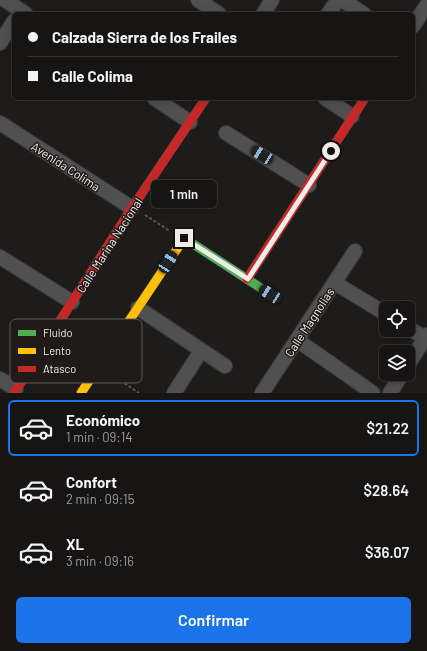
<!DOCTYPE html>
<html lang="es">
<head>
<meta charset="utf-8">
<style>
	:root { --surface:#161514; --page:#1f1e1d; --text:#f1f3f6; --muted:#9e9fa0; --line:#353434; --accent:#1a73e8 }
	body { margin:0; font-family:Barlow,sans-serif; background:var(--page); color:var(--text); height:100vh; display:flex; flex-direction:column; font-size:15px; white-space:nowrap }
	* { box-sizing:border-box; margin:0 }
	p { font-size:13px; color:var(--muted) }
	.icon { flex:none; width:22px; height:22px; fill:none; stroke:currentColor; stroke-width:2; stroke-linecap:round; stroke-linejoin:round }
	.map { position:relative; height:393px; overflow:hidden }
	.sheet { display:flex; flex-direction:column; background:var(--surface); flex:1 }
	.sheet>* { flex:none }
	.guide { position:absolute; left:12px; top:12px; width:403px; height:88px; border-radius:6px; box-shadow:0 2px 10px #0003,0 0 0 1px var(--line); display:grid; align-content:center; height:88px; padding:0 16px; background:var(--surface) }
	.buttons { position:absolute; left:379px; top:301px; display:grid; gap:8px }
	.buttons a { display:grid; place-items:center; width:36px; height:36px; border-radius:6px; background:var(--surface); box-shadow:0 2px 10px #0003,0 0 0 1px var(--line); font-size:20px }
	.end { position:absolute; width:18px; height:18px; margin:-9px; border:5px solid #f0ecea; background:#111; box-shadow:0 0 0 2px #111 }
	.from { border-radius:50% }
	.bubble { position:absolute; height:28px; border-radius:6px; background:var(--surface); box-shadow:0 2px 10px #0003,0 0 0 1px var(--line); font-size:13px; font-weight:600; line-height:28px; text-align:center }
	.car { position:absolute; width:12px; height:24px; margin:-12px -6px; border-radius:5px; box-shadow:0 0 3px 1px #0007; background:linear-gradient(#222 24%,#8ab4d8 0 40%,#222 0 76%,#8ab4d8 0 86%,#222 0) }
	.guide b { display:flex; align-items:center; gap:14px; height:38px; font-size:15px }
	.guide b+b { border-top:1px solid var(--line) }
	.guide i { width:10px; height:10px; background:var(--text) }
	ul { padding:7px 0 0; list-style:none }
	li { display:flex; align-items:center; gap:12px; height:56px; margin:0 8px 6px; padding:0 8px; border:2px solid transparent; border-radius:6px }
	li div { flex:1 }
	li b { display:block; font-size:15px }
	li em { font-style:normal; font-weight:600 }
	li.current { border-color:var(--accent) }
	li>.icon { width:36px; height:36px; stroke-width:1.5 }
	.primary-button { display:flex; gap:8px; margin-top:auto; padding:8px 16px }
	.primary-button a { flex:1; height:46px; border-radius:6px; background:var(--accent); color:#fff; font-size:16px; font-weight:600; line-height:46px; text-align:center }
	.map>svg:first-child { display:block }
	.lines { fill:none; stroke-linecap:round; stroke-linejoin:round }
	.street-casing { stroke:#3b3938; stroke-width:16 }
	.fast-casing { stroke:#3b3938; stroke-width:10 }
	.slow-casing { stroke:#3b3938; stroke-width:10 }
	.jam-casing { stroke:#3b3938; stroke-width:10 }
	.path { stroke:#565656; stroke-width:2; stroke-dasharray:3 2; stroke-linecap:butt }
	.street { stroke:#505051; stroke-width:14 }
	.fast { stroke:#4caf50; stroke-width:9 }
	.slow { stroke:#ffc107; stroke-width:9 }
	.jam { stroke:#c62828; stroke-width:9 }
	.route { stroke:#f0ecea; stroke-width:5 }
	.labels { text-anchor:middle; dominant-baseline:central; stroke-width:3; stroke-linejoin:round; paint-order:stroke }
	.street-label { font-size:12px; fill:#f0ecea; stroke:#201b18 }
	.key { fill:#201b18; stroke:#5e5a57; stroke-width:1 }
	.key-label { font-size:11px; fill:#f0ecea }
</style>
</head>
<body>
<div class="map">
<svg width="427" height="393" viewBox="0 0 427 393">
	<rect width="100%" height="100%" fill="#1e1c1a"/>
	<g class="lines">
		<g class="street-casing">
			<g id="street">
				<polyline points="5,0 26,14"/>
				<polyline points="198,0 219,14"/>
				<polyline points="342,0 364,14"/>
				<polyline points="263,14 272,0"/>
				<polyline points="328,14 338,0"/>
				<polyline points="413,26 427,5"/>
				<polyline points="0,43 14,21"/>
				<polyline points="154,98 190,122"/>
				<polyline points="325,98 352,116"/>
				<polyline points="0,123 132,208"/>
				<polyline points="226,133 309,185"/>
				<polyline points="0,257 72,302"/>
				<polyline points="335,283 386,314"/>
				<polyline points="138,308 225,366"/>
				<polyline points="408,328 427,339"/>
				<polyline points="297,340 373,393"/>
				<polyline points="408,365 427,335"/>
				<polyline points="0,379 16,389"/>
				<polyline points="174,393 201,351"/>
				<polyline points="262,393 355,251"/>
				<polyline points="390,393 402,374"/>
			</g>
		</g>
		<g class="fast-casing">
			<polyline id="fast" points="183,240 184,238 270,294"/>
		</g>
		<g class="slow-casing">
			<polyline id="slow" points="81,393 183,240"/>
		</g>
		<g class="jam-casing">
			<g id="jam">
				<polyline points="247,279 365,98"/>
				<polyline points="14,393 132,208 206,98"/>
			</g>
		</g>
		<g class="path">
			<polyline points="145,215 170,231"/>
			<polyline points="112,375 139,393"/>
		</g>
		<use href="#street" class="street"/>
		<use href="#fast" class="fast"/>
		<use href="#slow" class="slow"/>
		<use href="#jam" class="jam"/>
	</g>
	<g class="lines">
		<polyline class="route" points="184,238 248,279 331,151"/>
	</g>
	<g class="labels">
		<g class="street-label">
			<text transform="translate(66 166) rotate(33)">Avenida Colima</text>
			<text transform="translate(109 245) rotate(-57)">Calle Marina Nacional</text>
			<text transform="translate(309 322) rotate(-57)">Calle Magnolias</text>
		</g>
	</g>
	<rect x="10" y="319" width="132" height="64" rx="6" class="key"/>
	<rect x="18" y="330" width="18" height="6" fill="#4caf50"/>
	<rect x="18" y="348" width="18" height="6" fill="#ffc107"/>
	<rect x="18" y="366" width="18" height="6" fill="#c62828"/>
	<g class="key-label">
		<text x="43" y="337">Fluido</text>
		<text x="43" y="355">Lento</text>
		<text x="43" y="373">Atasco</text>
	</g>
</svg>
<div class="buttons">
<a><svg class="icon" aria-label="locate" viewBox="0 0 24 24"><circle cx="12" cy="12" r="6"/><path d="M12 2v4M12 18v4M2 12h4M18 12h4"/></svg></a>
<a><svg class="icon" aria-label="layers" viewBox="0 0 24 24"><path d="M12 4l9 5-9 5-9-5zM3 14l9 5 9-5"/></svg></a>
</div>
<i class="end from" style="left:331px;top:151px"></i>
<i class="end" style="left:184px;top:238px"></i>
<div class="bubble" style="left:151px;top:180px;width:66px">1 min</div>
<i class="car" style="left:262px;top:155px;rotate:302deg"></i>
<i class="car" style="left:168px;top:262px;rotate:33deg"></i>
<i class="car" style="left:270px;top:294px;rotate:303deg"></i>
<div class="guide">
<b><i class="from"></i>Calzada Sierra de los Frailes</b>
<b><i></i>Calle Colima</b>
</div>
</div>
<section class="sheet">
<ul>
<li class="current"><svg class="icon" aria-label="car" viewBox="0 0 24 24"><path d="M5 17H2v-5l4-1 3-4h7l3 4 3 1v5h-3M9 17h6M6 11h13"/><circle cx="7" cy="17" r="2"/><circle cx="17" cy="17" r="2"/></svg><div><b>Económico</b><p>1 min · 09:14</p></div><em>$21.22</em></li>
<li><svg class="icon" aria-label="car" viewBox="0 0 24 24"><path d="M5 17H2v-5l4-1 3-4h7l3 4 3 1v5h-3M9 17h6M6 11h13"/><circle cx="7" cy="17" r="2"/><circle cx="17" cy="17" r="2"/></svg><div><b>Confort</b><p>2 min · 09:15</p></div><em>$28.64</em></li>
<li><svg class="icon" aria-label="car" viewBox="0 0 24 24"><path d="M5 17H2v-5l4-1 3-4h7l3 4 3 1v5h-3M9 17h6M6 11h13"/><circle cx="7" cy="17" r="2"/><circle cx="17" cy="17" r="2"/></svg><div><b>XL</b><p>3 min · 09:16</p></div><em>$36.07</em></li>
</ul>
<div class="primary-button"><a>Confirmar</a></div>
</section>
</body>
</html>
